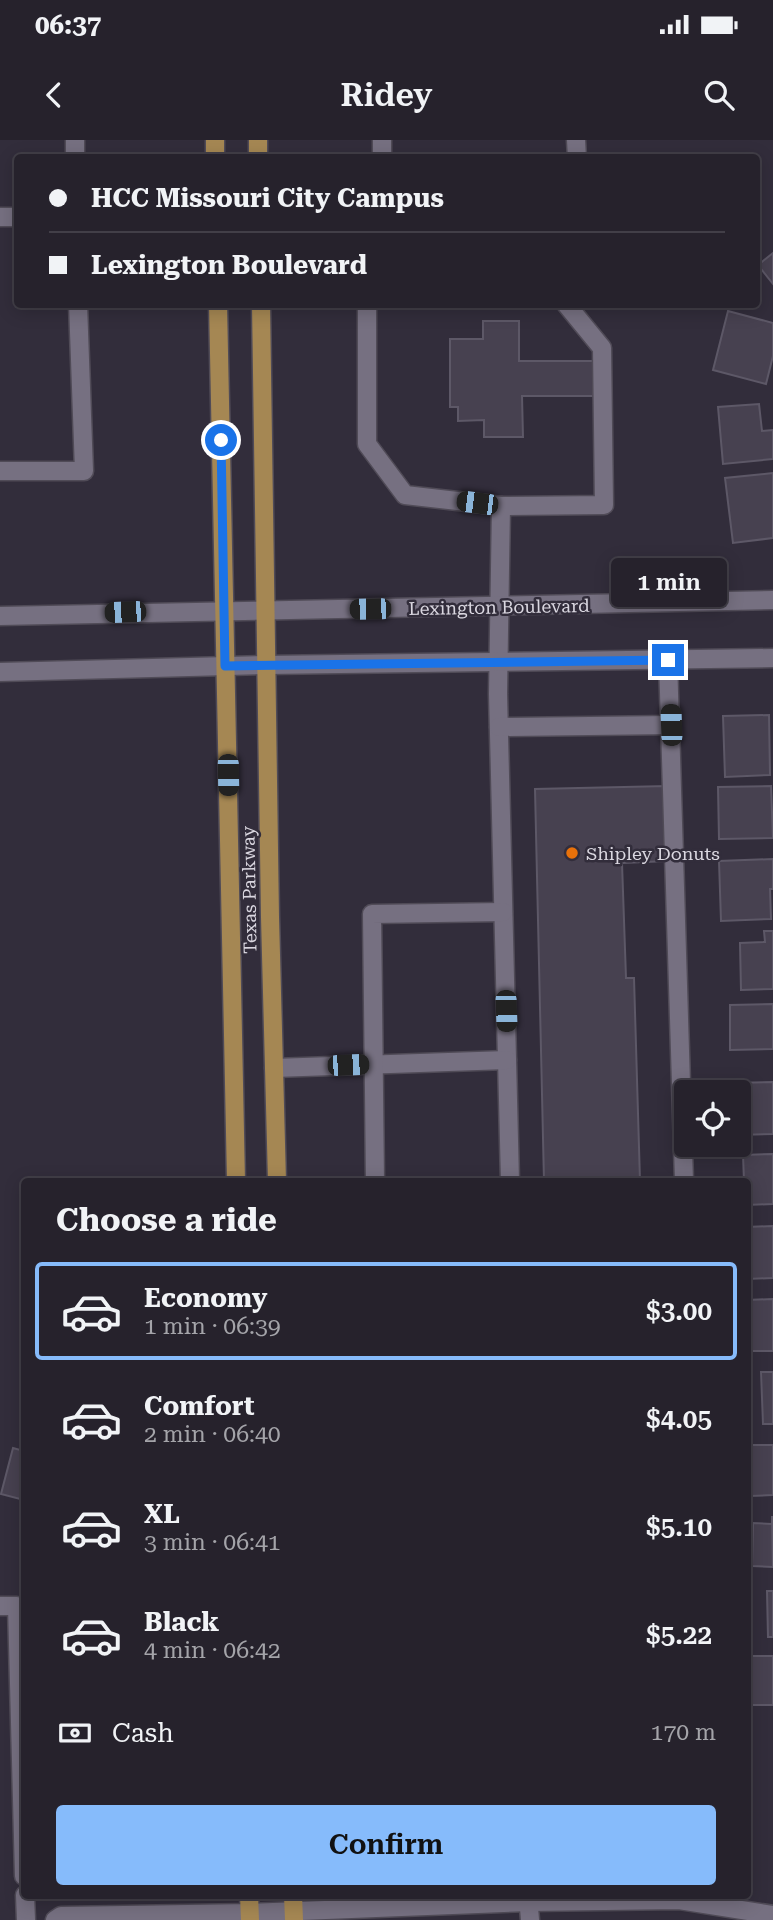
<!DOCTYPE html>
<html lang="en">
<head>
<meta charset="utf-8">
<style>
	:root { --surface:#26222c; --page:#322f38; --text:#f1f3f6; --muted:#a4a4a9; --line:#423f48; --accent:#86bbfb }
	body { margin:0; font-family:"Roboto Serif",serif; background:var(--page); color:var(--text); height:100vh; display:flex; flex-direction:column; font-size:26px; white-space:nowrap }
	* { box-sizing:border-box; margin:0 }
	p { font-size:23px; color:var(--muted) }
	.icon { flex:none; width:38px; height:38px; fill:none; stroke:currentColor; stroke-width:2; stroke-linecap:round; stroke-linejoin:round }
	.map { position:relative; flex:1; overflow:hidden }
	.side { position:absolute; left:21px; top:1038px; width:730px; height:721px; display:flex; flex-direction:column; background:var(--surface); border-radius:7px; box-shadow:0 4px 18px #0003,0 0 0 2px var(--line) }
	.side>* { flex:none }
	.top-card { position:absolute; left:14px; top:14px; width:746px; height:154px; border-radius:7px; box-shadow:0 4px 18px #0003,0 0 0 2px var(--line); display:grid; align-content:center; height:154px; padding:0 35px; background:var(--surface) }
	.fabs { position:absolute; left:674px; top:940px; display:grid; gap:14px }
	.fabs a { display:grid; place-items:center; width:77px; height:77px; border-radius:7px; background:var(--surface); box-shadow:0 4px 18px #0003,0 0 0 2px var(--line); font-size:35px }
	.end { position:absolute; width:32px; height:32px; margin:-16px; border:9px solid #1a73e8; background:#fff; box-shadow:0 0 0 4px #fff }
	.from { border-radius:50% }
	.bubble { position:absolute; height:49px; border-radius:7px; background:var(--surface); box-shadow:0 4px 18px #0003,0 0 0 2px var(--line); font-size:23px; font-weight:600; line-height:49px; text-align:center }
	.car { position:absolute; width:21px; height:42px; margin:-21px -10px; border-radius:9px; box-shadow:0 0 5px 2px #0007; background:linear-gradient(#222 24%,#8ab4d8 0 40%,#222 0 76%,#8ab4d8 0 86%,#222 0) }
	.top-card b { display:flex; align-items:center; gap:24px; height:66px; font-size:26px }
	.top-card b+b { border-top:2px solid var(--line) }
	.top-card i { width:18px; height:18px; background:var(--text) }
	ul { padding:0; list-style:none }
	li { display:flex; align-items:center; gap:21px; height:98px; margin:0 14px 10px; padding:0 21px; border:4px solid transparent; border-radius:7px }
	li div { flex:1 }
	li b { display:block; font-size:26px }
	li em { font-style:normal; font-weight:600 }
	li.on { border-color:var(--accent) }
	li>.icon { width:63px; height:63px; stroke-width:1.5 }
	h2 { padding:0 35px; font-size:32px; line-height:84px }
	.pay { display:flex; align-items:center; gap:18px; height:77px; padding:0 35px; font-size:26px }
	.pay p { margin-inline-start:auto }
	.cta { display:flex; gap:14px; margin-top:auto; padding:14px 35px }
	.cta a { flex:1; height:80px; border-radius:7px; background:var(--accent); color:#111; font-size:28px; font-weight:600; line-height:80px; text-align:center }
	.status { display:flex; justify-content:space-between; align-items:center; height:49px; padding:0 35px; background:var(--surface); direction:ltr }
	.status svg { height:19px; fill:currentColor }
	header { display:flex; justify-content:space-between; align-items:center; height:91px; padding:0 35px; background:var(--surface); font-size:32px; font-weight:600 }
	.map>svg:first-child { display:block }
	.building { fill:#474150; stroke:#5d5867; stroke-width:2 }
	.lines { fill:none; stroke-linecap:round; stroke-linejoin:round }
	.minor-casing { stroke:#504b57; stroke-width:21 }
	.major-casing { stroke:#504b57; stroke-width:21 }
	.minor { stroke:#767081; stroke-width:18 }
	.major { stroke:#a58753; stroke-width:18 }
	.route { stroke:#1a73e8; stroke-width:9 }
	.food-dot { fill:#e8710a; stroke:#322d3b; stroke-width:2.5 }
	.labels { text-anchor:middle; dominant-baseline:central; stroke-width:5; stroke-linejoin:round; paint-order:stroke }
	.street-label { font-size:18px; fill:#dad7e0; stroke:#322d3b }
	.poi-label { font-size:18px; fill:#dad7e0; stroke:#322d3b; text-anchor:start }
</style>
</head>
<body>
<div class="status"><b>06:37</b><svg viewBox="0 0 49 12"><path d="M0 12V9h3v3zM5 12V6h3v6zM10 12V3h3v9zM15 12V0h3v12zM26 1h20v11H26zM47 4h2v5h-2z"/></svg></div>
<header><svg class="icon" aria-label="back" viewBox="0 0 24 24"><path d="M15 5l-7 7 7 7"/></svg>Ridey<svg class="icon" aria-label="search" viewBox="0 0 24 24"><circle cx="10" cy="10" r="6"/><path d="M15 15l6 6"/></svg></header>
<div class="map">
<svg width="773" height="1780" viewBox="0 0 773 1780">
	<rect width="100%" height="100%" fill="#322d3b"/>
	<g class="building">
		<polygon points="773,113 773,144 758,125"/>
		<polygon points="728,171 773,183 773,216 766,244 713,230"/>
		<polygon points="483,181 519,181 519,221 593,221 593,256 522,256 523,297 484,297 484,280 458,281 458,267 450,267 450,199 483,199"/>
		<polygon points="759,264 762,291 773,290 773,319 723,324 718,267"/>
		<polygon points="773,333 773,398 733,403 725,338"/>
		<polygon points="769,575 770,635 725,637 723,576"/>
		<polygon points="667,646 668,721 622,723 626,838 634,838 640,1041 544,1041 535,649"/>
		<polygon points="771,646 773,698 719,699 718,647"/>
		<polygon points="773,719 773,749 770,749 771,779 721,781 719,721"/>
		<polygon points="764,791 773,791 773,849 741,850 740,803 765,802"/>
		<polygon points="773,864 773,909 730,910 730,865"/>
		<polygon points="773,942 773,994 738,995 738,952 731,952 731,943"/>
		<polygon points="773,1014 773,1064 747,1065 747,1041 744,1041 743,1015"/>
		<polygon points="773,1086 773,1138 747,1139 747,1087"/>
		<polygon points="773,1159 773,1211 747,1211 747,1160"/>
		<polygon points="761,1232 773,1232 773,1284 763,1284"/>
		<polygon points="748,1305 773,1305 773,1355 750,1356"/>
		<polygon points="13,1308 24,1311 24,1360 1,1354"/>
		<polygon points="772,1376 773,1427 752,1426 753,1383 772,1384"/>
		<polygon points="767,1451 773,1451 773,1497 768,1497"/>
		<rect x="747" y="1516" width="26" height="49"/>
	</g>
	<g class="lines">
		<g class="minor-casing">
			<g id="minor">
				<polyline points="75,0 75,18"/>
				<polyline points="382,0 382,18"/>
				<polyline points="576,0 577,18"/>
				<polyline points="0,77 18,77"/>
				<polyline points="367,164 367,304 405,355 501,366 498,554 510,1041"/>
				<polyline points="0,331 84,331 78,164"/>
				<polyline points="501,366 604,365 602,208 566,164"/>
				<path d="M0,476C258,469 515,467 773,460"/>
				<polyline points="668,520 684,1041"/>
				<polyline points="0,532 266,525 773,518"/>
				<polyline points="499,587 671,585"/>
				<polyline points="274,928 507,920"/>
				<polyline points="375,1041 372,774 503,772"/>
				<polyline points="0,1466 17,1466 24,1736"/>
				<polyline points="25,1755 26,1780"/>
				<polyline points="528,1755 530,1780"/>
				<polyline points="55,1780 61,1776 250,1773 529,1762 679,1760 773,1775"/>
			</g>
		</g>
		<g class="major-casing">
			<g id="major">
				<polyline points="215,0 215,18"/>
				<polyline points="258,0 258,18"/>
				<polyline points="218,164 236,1041"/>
				<polyline points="261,164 270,777 277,1041"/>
				<polyline points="249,1755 250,1780"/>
				<polyline points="293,1755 294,1780"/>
			</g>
		</g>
		<use href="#minor" class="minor"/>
		<use href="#major" class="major"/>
	</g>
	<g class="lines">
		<polyline class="route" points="221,300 225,526 668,520"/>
	</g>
	<circle class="food-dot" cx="572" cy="713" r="7"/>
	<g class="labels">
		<g class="street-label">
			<text transform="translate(499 467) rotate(-1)">Lexington Boulevard</text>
			<text transform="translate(249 750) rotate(-91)">Texas Parkway</text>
		</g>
		<g class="poi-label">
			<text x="586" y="713">Shipley Donuts</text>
		</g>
	</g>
</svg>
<div class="fabs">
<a><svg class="icon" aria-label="locate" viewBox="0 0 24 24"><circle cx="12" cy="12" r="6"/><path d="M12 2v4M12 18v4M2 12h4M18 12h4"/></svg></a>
</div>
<i class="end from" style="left:221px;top:300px"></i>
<i class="end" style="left:668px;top:520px"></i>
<div class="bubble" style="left:611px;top:418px;width:116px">1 min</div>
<i class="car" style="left:477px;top:363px;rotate:277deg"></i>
<i class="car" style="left:370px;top:469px;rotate:269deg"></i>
<i class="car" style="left:125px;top:472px;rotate:268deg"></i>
<i class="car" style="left:671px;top:585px;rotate:358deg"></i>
<i class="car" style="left:228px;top:635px;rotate:179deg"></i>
<i class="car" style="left:506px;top:871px;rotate:178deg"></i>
<i class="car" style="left:348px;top:925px;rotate:88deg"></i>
<div class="top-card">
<b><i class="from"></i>HCC Missouri City Campus</b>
<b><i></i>Lexington Boulevard</b>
</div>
<section class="side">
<h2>Choose a ride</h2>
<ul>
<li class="on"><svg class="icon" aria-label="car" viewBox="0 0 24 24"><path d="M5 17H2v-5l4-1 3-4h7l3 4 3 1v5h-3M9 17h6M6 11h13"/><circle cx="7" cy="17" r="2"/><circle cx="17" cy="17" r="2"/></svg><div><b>Economy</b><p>1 min · 06:39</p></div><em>$3.00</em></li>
<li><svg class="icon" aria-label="car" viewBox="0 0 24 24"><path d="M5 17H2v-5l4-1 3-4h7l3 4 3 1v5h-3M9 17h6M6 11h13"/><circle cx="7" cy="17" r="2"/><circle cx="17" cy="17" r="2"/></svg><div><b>Comfort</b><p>2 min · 06:40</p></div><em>$4.05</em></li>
<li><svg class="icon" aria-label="car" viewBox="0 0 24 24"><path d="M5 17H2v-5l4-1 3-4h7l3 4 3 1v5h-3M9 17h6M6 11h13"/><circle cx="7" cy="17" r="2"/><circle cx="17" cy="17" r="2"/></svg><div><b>XL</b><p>3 min · 06:41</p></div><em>$5.10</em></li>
<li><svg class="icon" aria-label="car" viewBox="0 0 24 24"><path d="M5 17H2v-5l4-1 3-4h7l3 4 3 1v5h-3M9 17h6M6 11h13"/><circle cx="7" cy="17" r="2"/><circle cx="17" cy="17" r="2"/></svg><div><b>Black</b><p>4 min · 06:42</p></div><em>$5.22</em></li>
</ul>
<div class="pay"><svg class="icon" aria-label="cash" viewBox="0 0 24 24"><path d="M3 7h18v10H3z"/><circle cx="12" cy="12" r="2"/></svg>Cash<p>170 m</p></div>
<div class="cta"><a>Confirm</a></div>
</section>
</div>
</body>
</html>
